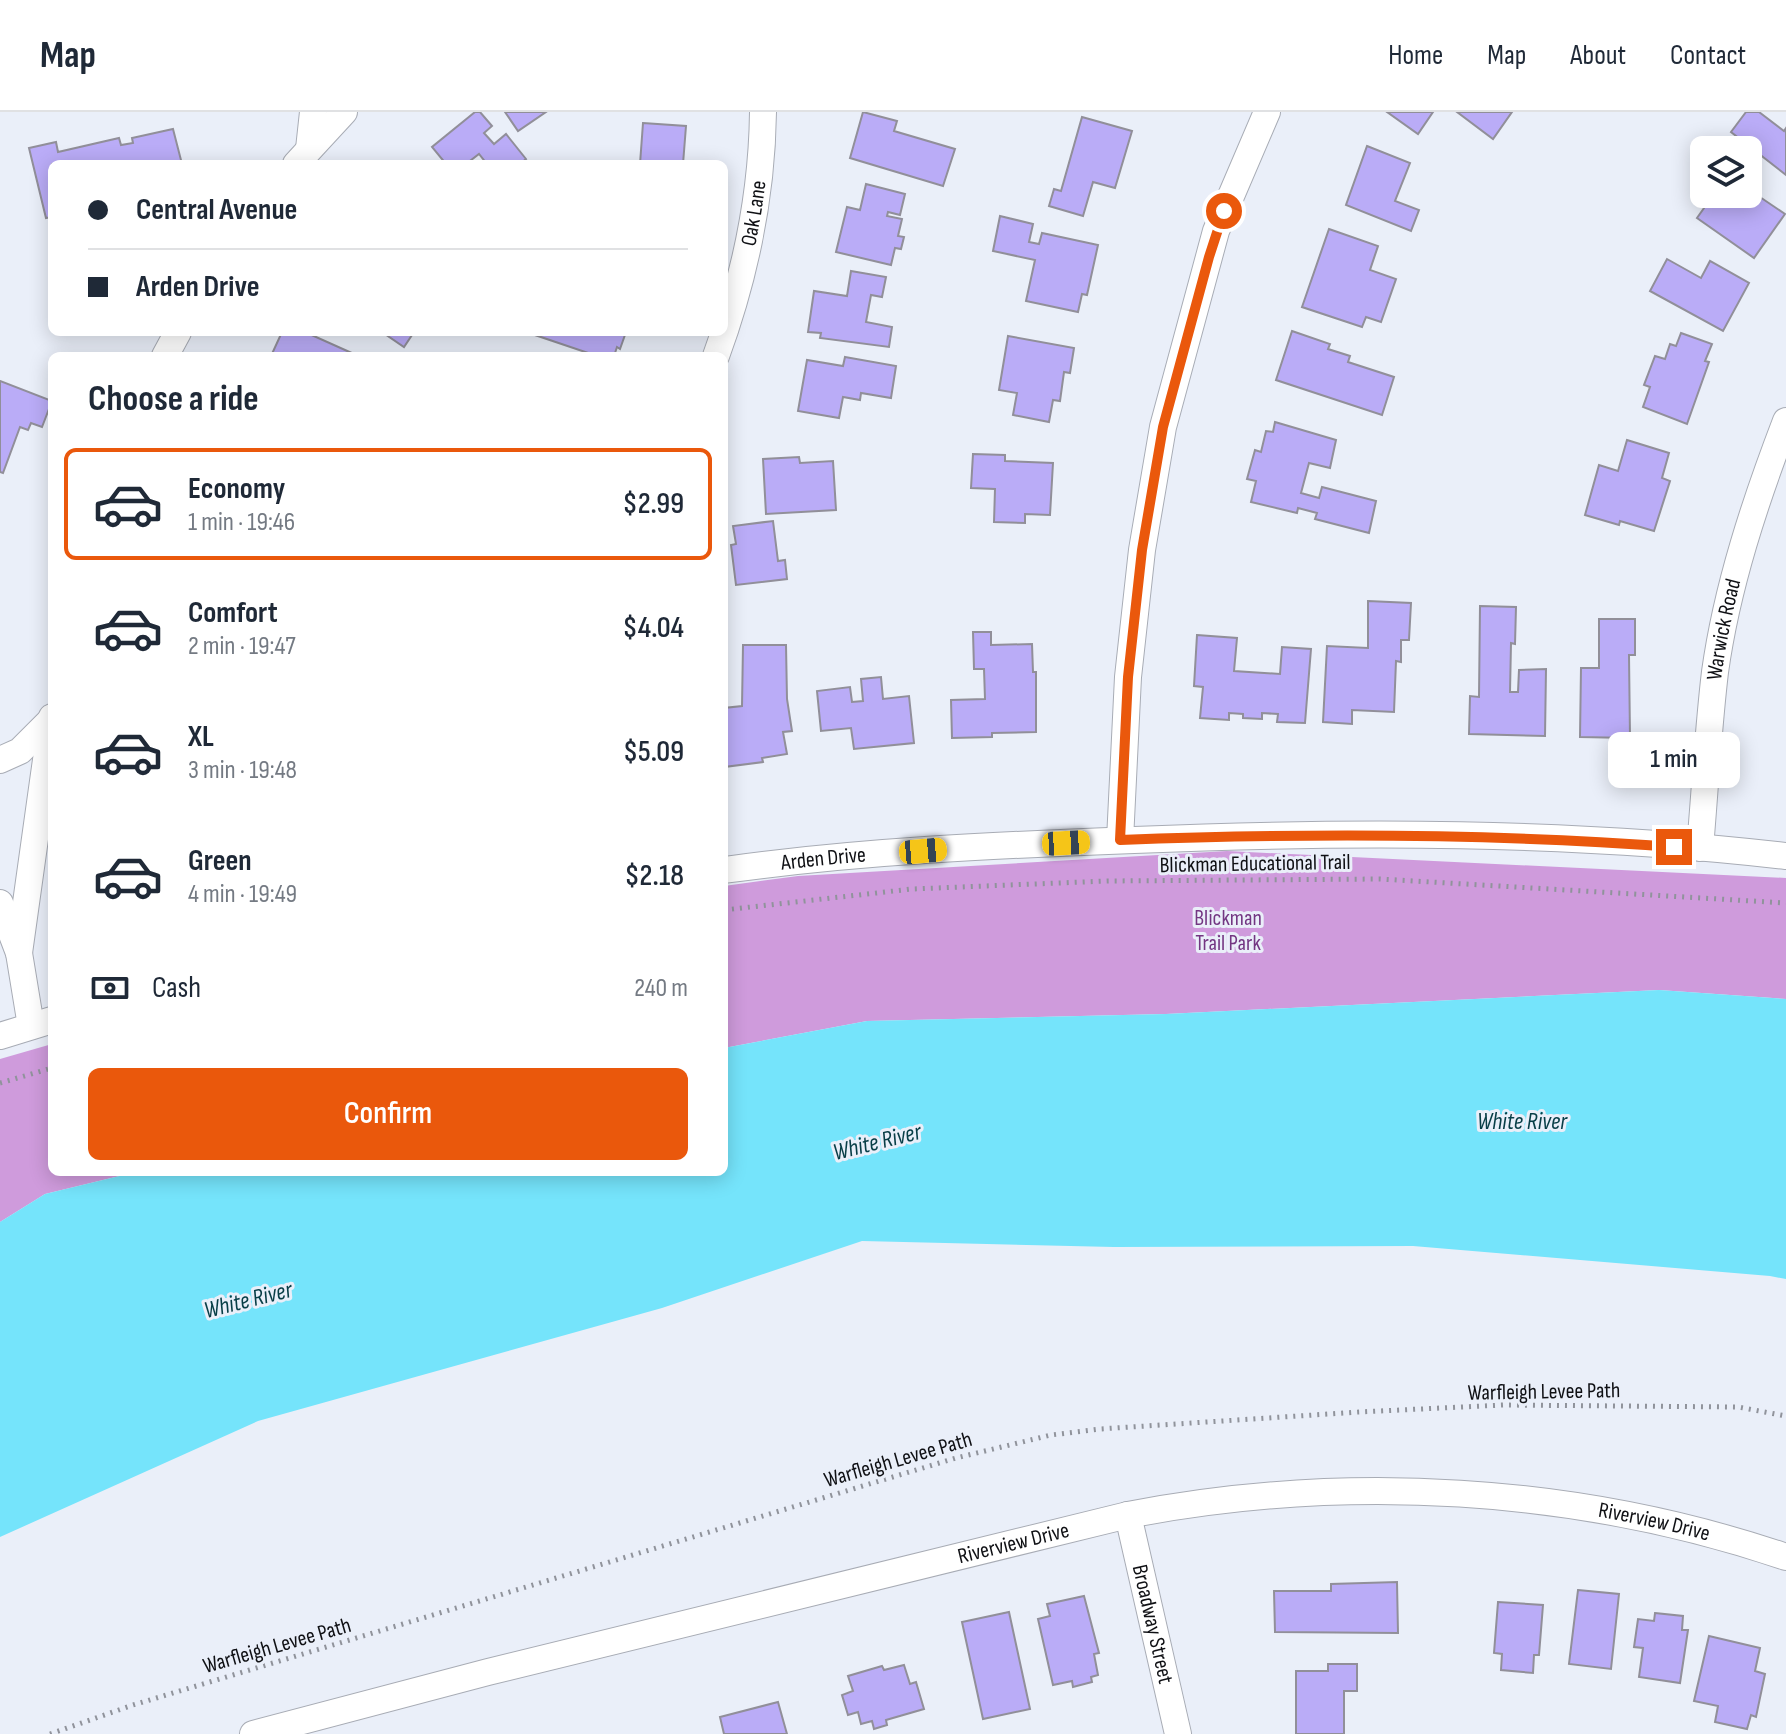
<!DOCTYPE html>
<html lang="en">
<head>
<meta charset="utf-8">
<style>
	:root { --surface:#fff; --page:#f6f6f7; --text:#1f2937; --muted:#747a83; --line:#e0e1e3; --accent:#ea580c }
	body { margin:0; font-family:"Sofia Sans Condensed",sans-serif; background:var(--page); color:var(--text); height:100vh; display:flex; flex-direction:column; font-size:30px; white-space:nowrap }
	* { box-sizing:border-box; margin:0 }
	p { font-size:26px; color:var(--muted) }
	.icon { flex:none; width:44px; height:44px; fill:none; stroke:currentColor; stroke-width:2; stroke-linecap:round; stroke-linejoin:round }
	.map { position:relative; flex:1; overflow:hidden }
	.side { position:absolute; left:48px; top:240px; width:680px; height:824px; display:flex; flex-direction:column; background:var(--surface); border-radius:12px; box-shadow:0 4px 20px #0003 }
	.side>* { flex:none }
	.guide { position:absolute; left:48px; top:48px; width:680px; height:176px; border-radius:12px; box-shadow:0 4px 20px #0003; display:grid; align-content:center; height:176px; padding:0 40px; background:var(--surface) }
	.tools { position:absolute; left:1690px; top:24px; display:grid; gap:16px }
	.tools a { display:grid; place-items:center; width:72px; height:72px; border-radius:12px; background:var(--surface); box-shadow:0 4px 20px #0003; font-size:40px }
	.end { position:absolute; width:36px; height:36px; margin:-18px; border:10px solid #ea580c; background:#fff; box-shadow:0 0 0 4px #fff }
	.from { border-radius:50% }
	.bubble { position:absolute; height:56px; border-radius:12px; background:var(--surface); box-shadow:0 4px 20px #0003; font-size:26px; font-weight:600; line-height:56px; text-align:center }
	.car { position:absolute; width:24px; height:48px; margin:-24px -12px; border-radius:10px; box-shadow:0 0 6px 2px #0007; background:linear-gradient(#f5c518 24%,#345 0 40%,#f5c518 0 76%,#345 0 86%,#f5c518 0) }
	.guide b { display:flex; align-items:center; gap:28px; height:76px; font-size:30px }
	.guide b+b { border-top:2px solid var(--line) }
	.guide i { width:20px; height:20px; background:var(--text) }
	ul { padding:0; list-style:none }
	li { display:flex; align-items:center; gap:24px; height:112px; margin:0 16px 12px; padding:0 24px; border:4px solid transparent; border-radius:12px }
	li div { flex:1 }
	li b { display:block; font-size:30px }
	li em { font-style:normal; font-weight:600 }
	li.on { border-color:var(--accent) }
	li>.icon { width:72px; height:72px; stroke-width:1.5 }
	h2 { padding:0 40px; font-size:36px; line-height:96px }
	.pay { display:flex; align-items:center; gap:20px; height:88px; padding:0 40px; font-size:30px }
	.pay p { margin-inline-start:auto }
	.action { display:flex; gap:16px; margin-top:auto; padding:16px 40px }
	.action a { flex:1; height:92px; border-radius:12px; background:var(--accent); color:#fff; font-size:32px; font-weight:600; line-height:92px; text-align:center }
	header { display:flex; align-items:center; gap:48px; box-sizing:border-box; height:112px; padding:0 40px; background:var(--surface); border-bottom:2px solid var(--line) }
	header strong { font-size:38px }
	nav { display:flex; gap:44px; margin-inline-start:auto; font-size:28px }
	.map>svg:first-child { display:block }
	.forest { fill:#cf9bdc }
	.water { fill:#75e4fb }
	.building { fill:#baacf7; stroke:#918f99; stroke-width:2 }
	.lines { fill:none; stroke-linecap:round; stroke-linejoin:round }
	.minor-casing { stroke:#a8acb5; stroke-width:28 }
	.path { stroke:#90939b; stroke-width:5; stroke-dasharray:2 6; stroke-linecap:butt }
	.minor { stroke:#fff; stroke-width:26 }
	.route { stroke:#ea580c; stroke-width:10 }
	.labels { text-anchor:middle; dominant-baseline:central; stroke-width:6; stroke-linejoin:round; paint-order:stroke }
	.street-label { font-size:22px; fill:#0f1014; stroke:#eaeff9 }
	.park-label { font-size:22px; fill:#733682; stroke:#eaeff9 }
	.water-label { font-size:24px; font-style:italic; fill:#083e47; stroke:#eaeff9 }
</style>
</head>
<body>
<header>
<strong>Map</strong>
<nav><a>Home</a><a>Map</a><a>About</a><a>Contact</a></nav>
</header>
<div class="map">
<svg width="1786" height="1622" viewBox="0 0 1786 1622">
	<rect width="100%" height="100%" fill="#eaeff9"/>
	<g class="forest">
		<polygon points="1227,739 1786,766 1786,887 1659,878 1166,902 867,909 724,936 724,774 798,764"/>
		<polygon points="52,932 52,1060 136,1060 45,1082 0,1110 0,947"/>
	</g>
	<polygon class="water" points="1659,878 1786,887 1786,1167 1770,1164 1413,1134 1114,1135 862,1129 662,1196 258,1309 0,1425 0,1110 45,1082 136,1060 724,1060 724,936 867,909 1166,902"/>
	<g class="building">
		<polygon points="475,0 480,0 492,14 484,21 494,32 506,22 526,47 520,52 487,52 479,42 466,52 446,52 432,35"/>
		<polygon points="505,0 546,0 518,19"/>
		<polygon points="863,0 897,9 894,19 955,37 943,74 850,46"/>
		<polygon points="1387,0 1433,0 1418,22"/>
		<polygon points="1457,0 1512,0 1493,27"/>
		<polygon points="1746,0 1759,0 1784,19 1786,16 1786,63 1731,20"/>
		<polygon points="1082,5 1132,19 1115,76 1093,70 1083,104 1049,94 1054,77 1061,79"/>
		<polygon points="643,11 686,14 683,52 640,52"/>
		<polygon points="173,17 182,52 52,52 52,105 46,106 29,36 56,30 58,40 119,26 121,33 133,31 132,26"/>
		<polygon points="1367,34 1410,51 1395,89 1419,98 1411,119 1346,93"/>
		<polygon points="866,72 905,82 900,103 888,100 887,104 902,107 898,124 904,125 901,137 895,136 891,153 836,140 847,95 860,98"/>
		<polygon points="1754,81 1785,102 1754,146 1697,106 1714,82 1728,82 1745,94"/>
		<polygon points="1000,104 1033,112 1029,130 1039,132 1042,121 1098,133 1087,183 1082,182 1078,200 1026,189 1035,148 993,139"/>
		<polygon points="1329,117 1378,134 1370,158 1396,167 1381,210 1366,205 1362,215 1302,195"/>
		<polygon points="1667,147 1701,166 1710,149 1749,171 1723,219 1650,179"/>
		<polygon points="851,159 886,165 882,185 871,183 866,210 892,215 889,235 820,226 821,221 808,220 814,179 847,184"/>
		<polygon points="1292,219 1330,232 1328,237 1350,244 1348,250 1394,265 1382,303 1276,268"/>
		<polygon points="282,220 305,220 354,242 271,244"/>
		<polygon points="382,220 414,220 404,235"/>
		<polygon points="536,220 626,220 620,237 617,235 614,244 597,244 535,223"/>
		<polygon points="1681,221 1712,232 1705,249 1709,250 1687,312 1643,295 1650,275 1644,273 1655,244 1665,247 1670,232 1676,234"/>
		<polygon points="1008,224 1074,236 1070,261 1064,260 1060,289 1053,288 1049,310 1013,303 1017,281 999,278"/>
		<polygon points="845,245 896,254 891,286 861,281 860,288 843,285 839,306 798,299 807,248 843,254"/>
		<polygon points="0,269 52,289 42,315 31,311 28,318 20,315 3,361 0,360"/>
		<polygon points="1275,310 1336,328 1330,356 1309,351 1301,381 1319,386 1322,375 1376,389 1369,421 1315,407 1317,401 1298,396 1297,401 1251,390 1256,369 1247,367 1255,338 1261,340 1266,319 1273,320"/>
		<polygon points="1627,328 1669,341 1662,366 1670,369 1654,419 1620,409 1619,413 1585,403 1599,353 1618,359"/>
		<polygon points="973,342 1005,343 1005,349 1053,351 1050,403 1025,402 1025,411 994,410 995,377 971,376"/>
		<polygon points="799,345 800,351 833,349 836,398 766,402 763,347"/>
		<polygon points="773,409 778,449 785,448 787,467 736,473 731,433 736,432 733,414"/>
		<polygon points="1368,489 1411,491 1409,528 1401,528 1401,550 1396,549 1394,600 1352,598 1352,612 1323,610 1327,534 1368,536"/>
		<polygon points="1480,494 1516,495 1515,532 1511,531 1510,580 1518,580 1519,558 1546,557 1545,624 1469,622 1470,584 1479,585"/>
		<polygon points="1599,507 1635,507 1635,543 1629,543 1630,626 1580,625 1581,556 1599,556"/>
		<polygon points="973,520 991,520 991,533 1032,532 1033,560 1036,560 1036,620 992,621 992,625 952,626 951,588 985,587 984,557 974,557"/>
		<polygon points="1197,523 1237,526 1234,559 1280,562 1282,535 1311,537 1305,611 1277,610 1278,602 1262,601 1262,607 1243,606 1243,602 1229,601 1229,608 1200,606 1203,575 1194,574"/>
		<polygon points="743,533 786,533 787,587 792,619 783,620 787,642 762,646 763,650 724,655 724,596 742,594"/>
		<polygon points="881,565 883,587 909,584 914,631 854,637 851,616 821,619 817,579 850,575 852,590 863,589 861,567"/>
		<polygon points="1397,1470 1398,1521 1275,1520 1274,1479 1331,1479 1331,1472"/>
		<polygon points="1578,1478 1619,1482 1611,1557 1569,1552"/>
		<polygon points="1084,1484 1099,1541 1094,1542 1098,1563 1091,1565 1092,1570 1073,1575 1072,1569 1053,1573 1038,1507 1050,1504 1047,1492"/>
		<polygon points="1498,1490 1543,1493 1539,1543 1534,1543 1533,1561 1501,1558 1502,1542 1494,1541"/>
		<polygon points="1009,1500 1030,1597 983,1607 962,1510"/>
		<polygon points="1655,1501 1683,1504 1682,1518 1688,1518 1680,1571 1639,1565 1643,1536 1634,1535 1638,1507 1654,1509"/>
		<polygon points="1709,1524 1760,1536 1755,1559 1765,1562 1756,1605 1751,1603 1747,1617 1715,1610 1718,1594 1694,1589"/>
		<polygon points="1328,1552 1357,1552 1357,1579 1344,1579 1344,1622 1296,1622 1296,1559 1328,1559"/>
		<polygon points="904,1553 910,1572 916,1570 924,1597 886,1608 887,1613 874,1617 872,1609 861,1612 858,1600 848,1603 842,1583 853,1579 848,1564 882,1554 884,1558"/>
		<polygon points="778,1590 787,1622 724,1622 720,1605"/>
	</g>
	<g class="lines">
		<g class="minor-casing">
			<g id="minor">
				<polyline points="309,37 313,0"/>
				<polyline points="296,52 344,0"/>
				<polyline points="165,244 178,220"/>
				<path id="s1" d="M716,244C745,165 762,84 763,0"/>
				<polyline points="0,648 20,639 52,607"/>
				<polyline points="1120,728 1128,565 1142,438 1163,315 1216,119 1267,0"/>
				<path id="s2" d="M1700,736C1705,678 1708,619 1715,560C1727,474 1755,390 1786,309"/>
				<path id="s3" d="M724,758C860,739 997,733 1134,728C1350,719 1571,719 1786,744"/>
				<polyline points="0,791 19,841 31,914"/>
				<polyline points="19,841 52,605"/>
				<polyline points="0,924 52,908"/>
				<path id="s4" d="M1128,1403L1178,1622"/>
				<path id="s5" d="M253,1622L488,1560L1128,1403C1345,1361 1577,1374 1786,1445"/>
			</g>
		</g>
		<g class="path">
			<polyline points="724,798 912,777 1107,769 1380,767 1786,791"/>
			<polyline points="0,971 52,956"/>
			<polyline points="50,1622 133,1593 956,1346 1051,1323 1100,1317 1359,1300 1503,1293 1738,1295 1786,1304"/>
		</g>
		<use href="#minor" class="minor"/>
	</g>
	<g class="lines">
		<path class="route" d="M1224,99L1209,145L1163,315L1142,438L1128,565L1120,728C1305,721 1489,721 1674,735"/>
	</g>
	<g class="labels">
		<g class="street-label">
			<text stroke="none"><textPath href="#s1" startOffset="148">Oak Lane</textPath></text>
			<text stroke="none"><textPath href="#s2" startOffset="220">Warwick Road</textPath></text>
			<text stroke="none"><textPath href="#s3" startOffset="100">Arden Drive</textPath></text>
			<text transform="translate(1255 752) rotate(-1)">Blickman Educational Trail</text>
			<text transform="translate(1544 1280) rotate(-1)">Warfleigh Levee Path</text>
			<text transform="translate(898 1348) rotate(-16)">Warfleigh Levee Path</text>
			<text stroke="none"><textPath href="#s5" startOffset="1432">Riverview Drive</textPath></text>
			<text stroke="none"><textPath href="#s5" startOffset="784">Riverview Drive</textPath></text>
			<text stroke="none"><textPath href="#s4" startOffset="112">Broadway Street</textPath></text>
			<text transform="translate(277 1534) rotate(-16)">Warfleigh Levee Path</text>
		</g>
		<g class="park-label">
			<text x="1228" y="806">Blickman<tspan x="1228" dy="25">Trail Park</tspan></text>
		</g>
		<g class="water-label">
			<text x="1522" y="1009">White River</text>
			<text transform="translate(877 1030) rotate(-14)">White River</text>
			<text transform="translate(248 1188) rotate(-14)">White River</text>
		</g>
	</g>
</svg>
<div class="tools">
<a><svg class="icon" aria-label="layers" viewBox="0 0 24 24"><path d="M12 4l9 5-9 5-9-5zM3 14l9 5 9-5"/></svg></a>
</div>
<i class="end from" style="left:1224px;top:99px"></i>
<i class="end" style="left:1674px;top:735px"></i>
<div class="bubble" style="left:1608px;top:620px;width:132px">1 min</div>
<i class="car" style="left:1066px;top:731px;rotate:87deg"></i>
<i class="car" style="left:923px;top:739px;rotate:85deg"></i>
<div class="guide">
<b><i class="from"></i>Central Avenue</b>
<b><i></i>Arden Drive</b>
</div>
<section class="side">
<h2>Choose a ride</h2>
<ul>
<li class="on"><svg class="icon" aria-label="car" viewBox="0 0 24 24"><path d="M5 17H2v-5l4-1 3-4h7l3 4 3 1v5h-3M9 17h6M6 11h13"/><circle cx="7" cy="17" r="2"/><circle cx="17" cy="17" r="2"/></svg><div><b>Economy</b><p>1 min · 19:46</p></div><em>$2.99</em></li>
<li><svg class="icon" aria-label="car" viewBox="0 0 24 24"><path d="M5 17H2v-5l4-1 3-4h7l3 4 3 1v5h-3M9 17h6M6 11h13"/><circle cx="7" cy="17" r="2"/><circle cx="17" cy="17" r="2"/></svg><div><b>Comfort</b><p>2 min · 19:47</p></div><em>$4.04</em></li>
<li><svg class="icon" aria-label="car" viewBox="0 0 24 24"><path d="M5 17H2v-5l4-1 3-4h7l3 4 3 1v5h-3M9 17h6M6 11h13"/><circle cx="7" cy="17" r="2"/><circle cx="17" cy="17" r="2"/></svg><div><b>XL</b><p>3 min · 19:48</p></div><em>$5.09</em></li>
<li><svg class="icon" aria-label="car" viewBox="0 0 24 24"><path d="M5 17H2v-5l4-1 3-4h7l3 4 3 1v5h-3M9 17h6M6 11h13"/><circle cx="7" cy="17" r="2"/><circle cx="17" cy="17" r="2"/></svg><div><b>Green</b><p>4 min · 19:49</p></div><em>$2.18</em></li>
</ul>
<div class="pay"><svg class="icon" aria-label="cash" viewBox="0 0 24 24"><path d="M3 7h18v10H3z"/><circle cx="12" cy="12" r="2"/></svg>Cash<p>240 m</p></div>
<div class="action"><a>Confirm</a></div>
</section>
</div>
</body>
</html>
